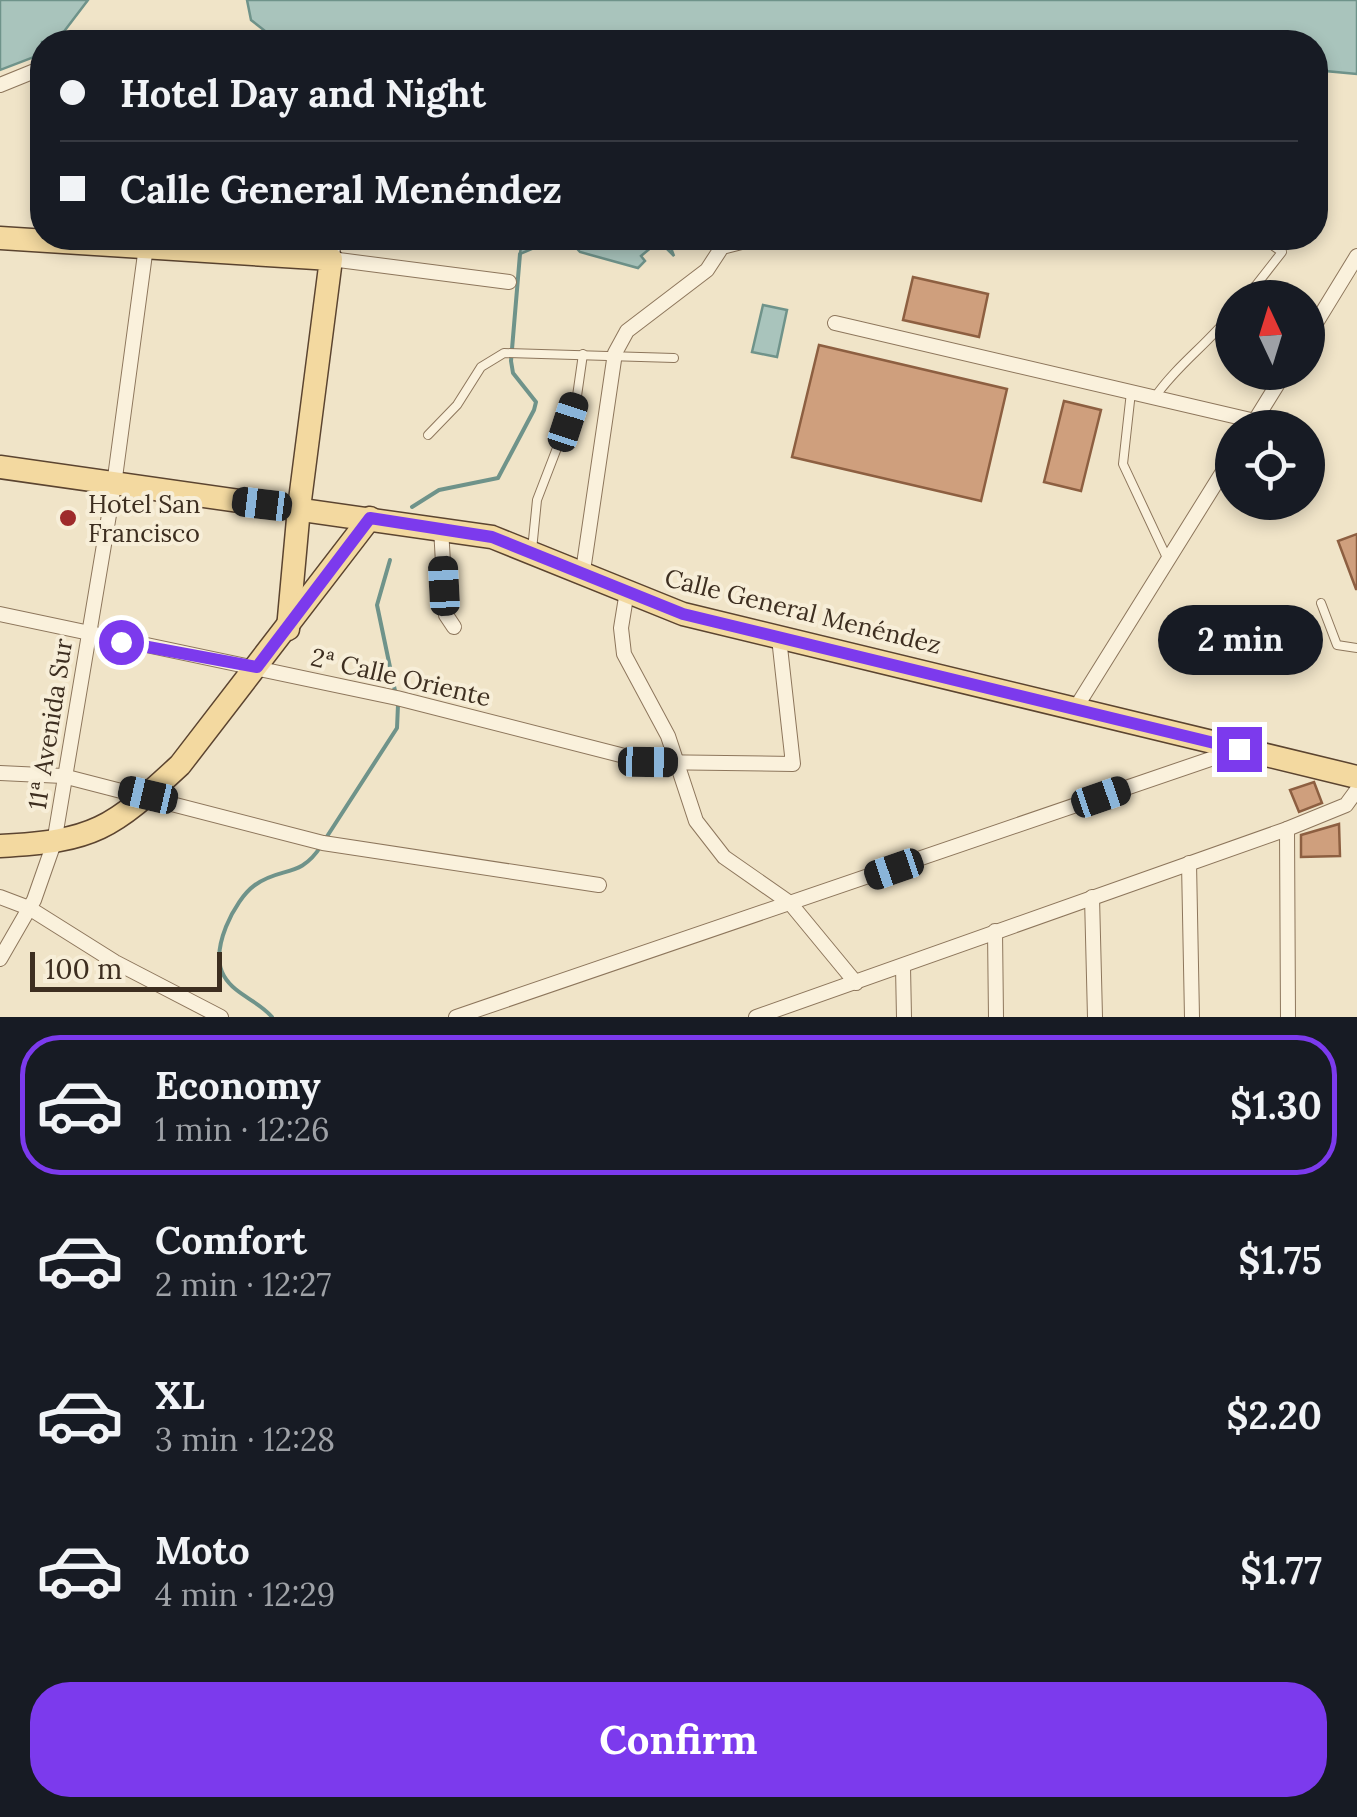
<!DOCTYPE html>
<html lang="en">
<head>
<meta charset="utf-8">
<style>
	:root { --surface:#171b24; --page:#20242c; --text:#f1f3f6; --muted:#9ea1a6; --line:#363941; --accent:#7c3aed }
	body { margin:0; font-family:Lora,serif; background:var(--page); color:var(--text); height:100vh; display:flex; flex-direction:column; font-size:38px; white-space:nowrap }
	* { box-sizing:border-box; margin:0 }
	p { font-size:32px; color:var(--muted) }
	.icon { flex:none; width:55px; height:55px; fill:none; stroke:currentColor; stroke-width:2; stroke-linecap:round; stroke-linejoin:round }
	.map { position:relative; height:1017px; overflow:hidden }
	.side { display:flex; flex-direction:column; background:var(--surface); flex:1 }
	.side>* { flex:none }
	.hud { position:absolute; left:30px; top:30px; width:1298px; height:220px; border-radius:40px; box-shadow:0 5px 15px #0003; display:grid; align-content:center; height:220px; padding:0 30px; background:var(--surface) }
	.needle { width:65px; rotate:356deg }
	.controls { position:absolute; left:1215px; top:280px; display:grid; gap:20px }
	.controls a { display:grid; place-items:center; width:110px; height:110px; border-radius:50%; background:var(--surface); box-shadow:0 5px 15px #0003; font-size:50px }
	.scale { position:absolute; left:30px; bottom:25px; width:192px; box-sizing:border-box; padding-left:10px; border:5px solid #3d2e20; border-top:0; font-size:28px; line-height:35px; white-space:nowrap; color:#3d2e20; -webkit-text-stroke:8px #f7eed8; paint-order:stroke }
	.end { position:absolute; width:45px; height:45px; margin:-22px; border:12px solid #7c3aed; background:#fff; box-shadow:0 0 0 5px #fff }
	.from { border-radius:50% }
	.bubble { position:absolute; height:70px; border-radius:35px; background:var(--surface); box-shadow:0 5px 15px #0003; font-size:32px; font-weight:800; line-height:70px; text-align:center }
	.car { position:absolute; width:30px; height:60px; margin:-30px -15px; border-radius:12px; box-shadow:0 0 8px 2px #0007; background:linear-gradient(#222 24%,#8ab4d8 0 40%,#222 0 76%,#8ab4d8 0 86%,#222 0) }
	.hud b { display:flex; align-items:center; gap:35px; height:95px; font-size:38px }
	.hud b+b { border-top:2px solid var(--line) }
	.hud i { width:25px; height:25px; background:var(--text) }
	ul { padding:18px 0 0; list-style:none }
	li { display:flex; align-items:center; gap:30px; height:140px; margin:0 20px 15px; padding:0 10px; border:5px solid transparent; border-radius:40px }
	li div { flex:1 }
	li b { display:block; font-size:38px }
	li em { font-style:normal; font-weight:800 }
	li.on { border-color:var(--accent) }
	li>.icon { width:90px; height:90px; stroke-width:1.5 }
	.primary-button { display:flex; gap:20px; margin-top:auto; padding:20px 30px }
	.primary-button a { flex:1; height:115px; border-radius:40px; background:var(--accent); color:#fff; font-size:40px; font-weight:800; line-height:115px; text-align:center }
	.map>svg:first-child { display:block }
	.water { fill:#a9c4bc; stroke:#6f938a; stroke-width:2.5 }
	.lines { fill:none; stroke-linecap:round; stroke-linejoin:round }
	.stream { stroke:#6f938a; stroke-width:4 }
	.building { fill:#cf9f7d; stroke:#8d5f41; stroke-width:2.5 }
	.service-casing { stroke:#8d765c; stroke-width:10 }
	.minor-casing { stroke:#8d765c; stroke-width:16 }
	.primary-casing { stroke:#5b4430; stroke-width:25 }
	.service { stroke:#faf1dc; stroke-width:8 }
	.minor { stroke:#faf1dc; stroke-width:14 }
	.primary { stroke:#f3d9a0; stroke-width:22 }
	.route { stroke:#7c3aed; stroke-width:12 }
	.poi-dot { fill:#9e2a2b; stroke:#f7eed8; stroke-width:4 }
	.labels { text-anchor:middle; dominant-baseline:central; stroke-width:8; stroke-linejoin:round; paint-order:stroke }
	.poi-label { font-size:25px; fill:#3d2e20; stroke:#f7eed8; text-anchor:start }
	.street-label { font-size:25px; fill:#3d2e20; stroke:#f7eed8 }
</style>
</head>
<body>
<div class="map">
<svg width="1357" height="1017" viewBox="0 0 1357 1017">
	<rect width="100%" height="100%" fill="#f0e4c8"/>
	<g class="water">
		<polygon points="0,0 88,0 56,42 42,42 42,54 0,70"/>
		<polygon points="247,0 1357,0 1357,74 1315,70 1315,42 279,42 251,20"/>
		<polygon points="522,238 682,238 671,248 674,256 659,241 641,256 645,261 638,268 580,252 570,241 539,240 539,246 520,254"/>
		<polygon points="763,305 787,310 777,357 752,352"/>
	</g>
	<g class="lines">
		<g class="stream">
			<polyline points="412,507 439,490 498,478 534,410 536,402 513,373 511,361 520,254"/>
			<polyline points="390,560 377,605 395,691"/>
			<polyline points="326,838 397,728 398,705"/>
			<path d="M272,1017C259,1001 235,995 224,976C209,951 234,900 255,885C281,866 300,879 321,846"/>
		</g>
	</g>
	<g class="building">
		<polygon points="913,277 988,294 979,337 903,320"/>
		<polygon points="819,345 1007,389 981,501 792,457"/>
		<polygon points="1064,401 1101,410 1081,491 1044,482"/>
		<polygon points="1357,534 1357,589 1356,589 1338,541"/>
		<polygon points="1314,782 1322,803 1299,812 1290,790"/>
		<polygon points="1339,824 1340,856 1301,857 1301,835"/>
	</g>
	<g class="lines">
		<g class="service-casing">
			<g id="service">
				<polyline points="1246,298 1282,252 1262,238"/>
				<polyline points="1131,392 1123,464 1168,560"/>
				<path d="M1155,397C1177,365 1208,344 1232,313"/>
				<polyline points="428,435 457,405 481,367 504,353 674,358"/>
				<polyline points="532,550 537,500 577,396 583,354"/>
				<polyline points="1321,603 1337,645 1357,648"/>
			</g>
		</g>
		<g class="minor-casing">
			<g id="minor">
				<polyline points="0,85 42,68"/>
				<polyline points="335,238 331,259 509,282"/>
				<polyline points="835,323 1255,421"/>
				<polyline points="1308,336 1357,256"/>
				<polyline points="1251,427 1285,372"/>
				<polyline points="441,528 446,615 454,627"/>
				<polyline points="583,571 615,353 627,331 707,270 722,247 757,238"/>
				<polyline points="627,591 621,628 624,654 668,736 696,821 724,857 790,903 856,983"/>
				<polyline points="0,614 397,698 648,762 793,764 779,638"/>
				<polyline points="1075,709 1232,457"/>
				<polyline points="0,773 63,776 323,843 599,885"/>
				<polyline points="1287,829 1288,1017"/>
				<polyline points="1189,863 1192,1017"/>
				<polyline points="0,897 29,908 115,962 221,1017"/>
				<polyline points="1092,897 1095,1017"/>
				<polyline points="995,931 996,1017"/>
				<polyline points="0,959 34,900 54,843 114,485 147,239"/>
				<polyline points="903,967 904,1017"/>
				<polyline points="456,1017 1234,751"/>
				<polyline points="756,1017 1287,829 1346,805 1357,790"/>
			</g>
		</g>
		<g class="primary-casing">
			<g id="primary">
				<polyline points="0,238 331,259 299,508 288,629"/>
				<polyline points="0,467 492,537 683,614 1357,777"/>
				<path d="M0,846C95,841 111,829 180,765L370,518"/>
			</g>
		</g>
		<use href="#service" class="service"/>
		<use href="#minor" class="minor"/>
		<use href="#primary" class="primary"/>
	</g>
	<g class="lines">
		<polyline class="route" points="121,642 257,667 370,518 492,537 683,614 1239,749"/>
	</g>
	<circle class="poi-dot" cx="68" cy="518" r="10"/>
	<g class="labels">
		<g class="poi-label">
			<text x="88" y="504">Hotel San<tspan x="88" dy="29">Francisco</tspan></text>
		</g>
		<g class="street-label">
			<text transform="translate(803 611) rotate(14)">Calle General Menéndez</text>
			<text transform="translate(401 677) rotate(13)">2ª Calle Oriente</text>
			<text transform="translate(50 724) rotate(-81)">11ª Avenida Sur</text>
		</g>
	</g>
</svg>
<div class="controls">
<a><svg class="needle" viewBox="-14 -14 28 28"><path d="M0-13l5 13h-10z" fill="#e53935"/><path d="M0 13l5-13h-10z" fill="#9ea1a6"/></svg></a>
<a><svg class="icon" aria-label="locate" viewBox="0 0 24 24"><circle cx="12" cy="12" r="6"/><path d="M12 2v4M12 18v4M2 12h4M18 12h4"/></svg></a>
</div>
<div class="scale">100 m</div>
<i class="end from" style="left:121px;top:642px"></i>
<i class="end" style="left:1239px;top:749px"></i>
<div class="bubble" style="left:1158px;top:605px;width:165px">2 min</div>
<i class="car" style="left:568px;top:422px;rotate:18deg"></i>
<i class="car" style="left:262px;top:504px;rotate:277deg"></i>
<i class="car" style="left:444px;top:586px;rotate:357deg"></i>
<i class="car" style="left:648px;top:762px;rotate:91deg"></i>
<i class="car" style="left:148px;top:795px;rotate:283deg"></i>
<i class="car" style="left:1101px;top:797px;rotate:71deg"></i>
<i class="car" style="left:894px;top:869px;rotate:251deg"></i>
<div class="hud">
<b><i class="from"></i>Hotel Day and Night</b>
<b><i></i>Calle General Menéndez</b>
</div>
</div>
<section class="side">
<ul>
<li class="on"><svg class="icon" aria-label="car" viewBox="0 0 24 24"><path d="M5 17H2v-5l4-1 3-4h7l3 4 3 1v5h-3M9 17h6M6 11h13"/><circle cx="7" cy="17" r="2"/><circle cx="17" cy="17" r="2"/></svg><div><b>Economy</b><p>1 min · 12:26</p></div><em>$1.30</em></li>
<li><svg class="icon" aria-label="car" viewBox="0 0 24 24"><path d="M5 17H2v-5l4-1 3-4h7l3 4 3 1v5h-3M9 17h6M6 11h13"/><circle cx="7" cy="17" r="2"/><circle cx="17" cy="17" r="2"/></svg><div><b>Comfort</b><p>2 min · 12:27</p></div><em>$1.75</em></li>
<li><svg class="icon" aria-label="car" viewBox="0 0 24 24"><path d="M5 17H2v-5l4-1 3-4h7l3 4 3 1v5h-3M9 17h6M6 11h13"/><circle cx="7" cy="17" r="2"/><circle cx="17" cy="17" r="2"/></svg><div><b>XL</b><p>3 min · 12:28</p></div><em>$2.20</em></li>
<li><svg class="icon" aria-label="car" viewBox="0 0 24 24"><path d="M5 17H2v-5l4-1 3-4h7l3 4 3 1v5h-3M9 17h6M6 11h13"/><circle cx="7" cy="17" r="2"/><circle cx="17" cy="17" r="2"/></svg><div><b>Moto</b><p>4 min · 12:29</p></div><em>$1.77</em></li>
</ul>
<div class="primary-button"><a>Confirm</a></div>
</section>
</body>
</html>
